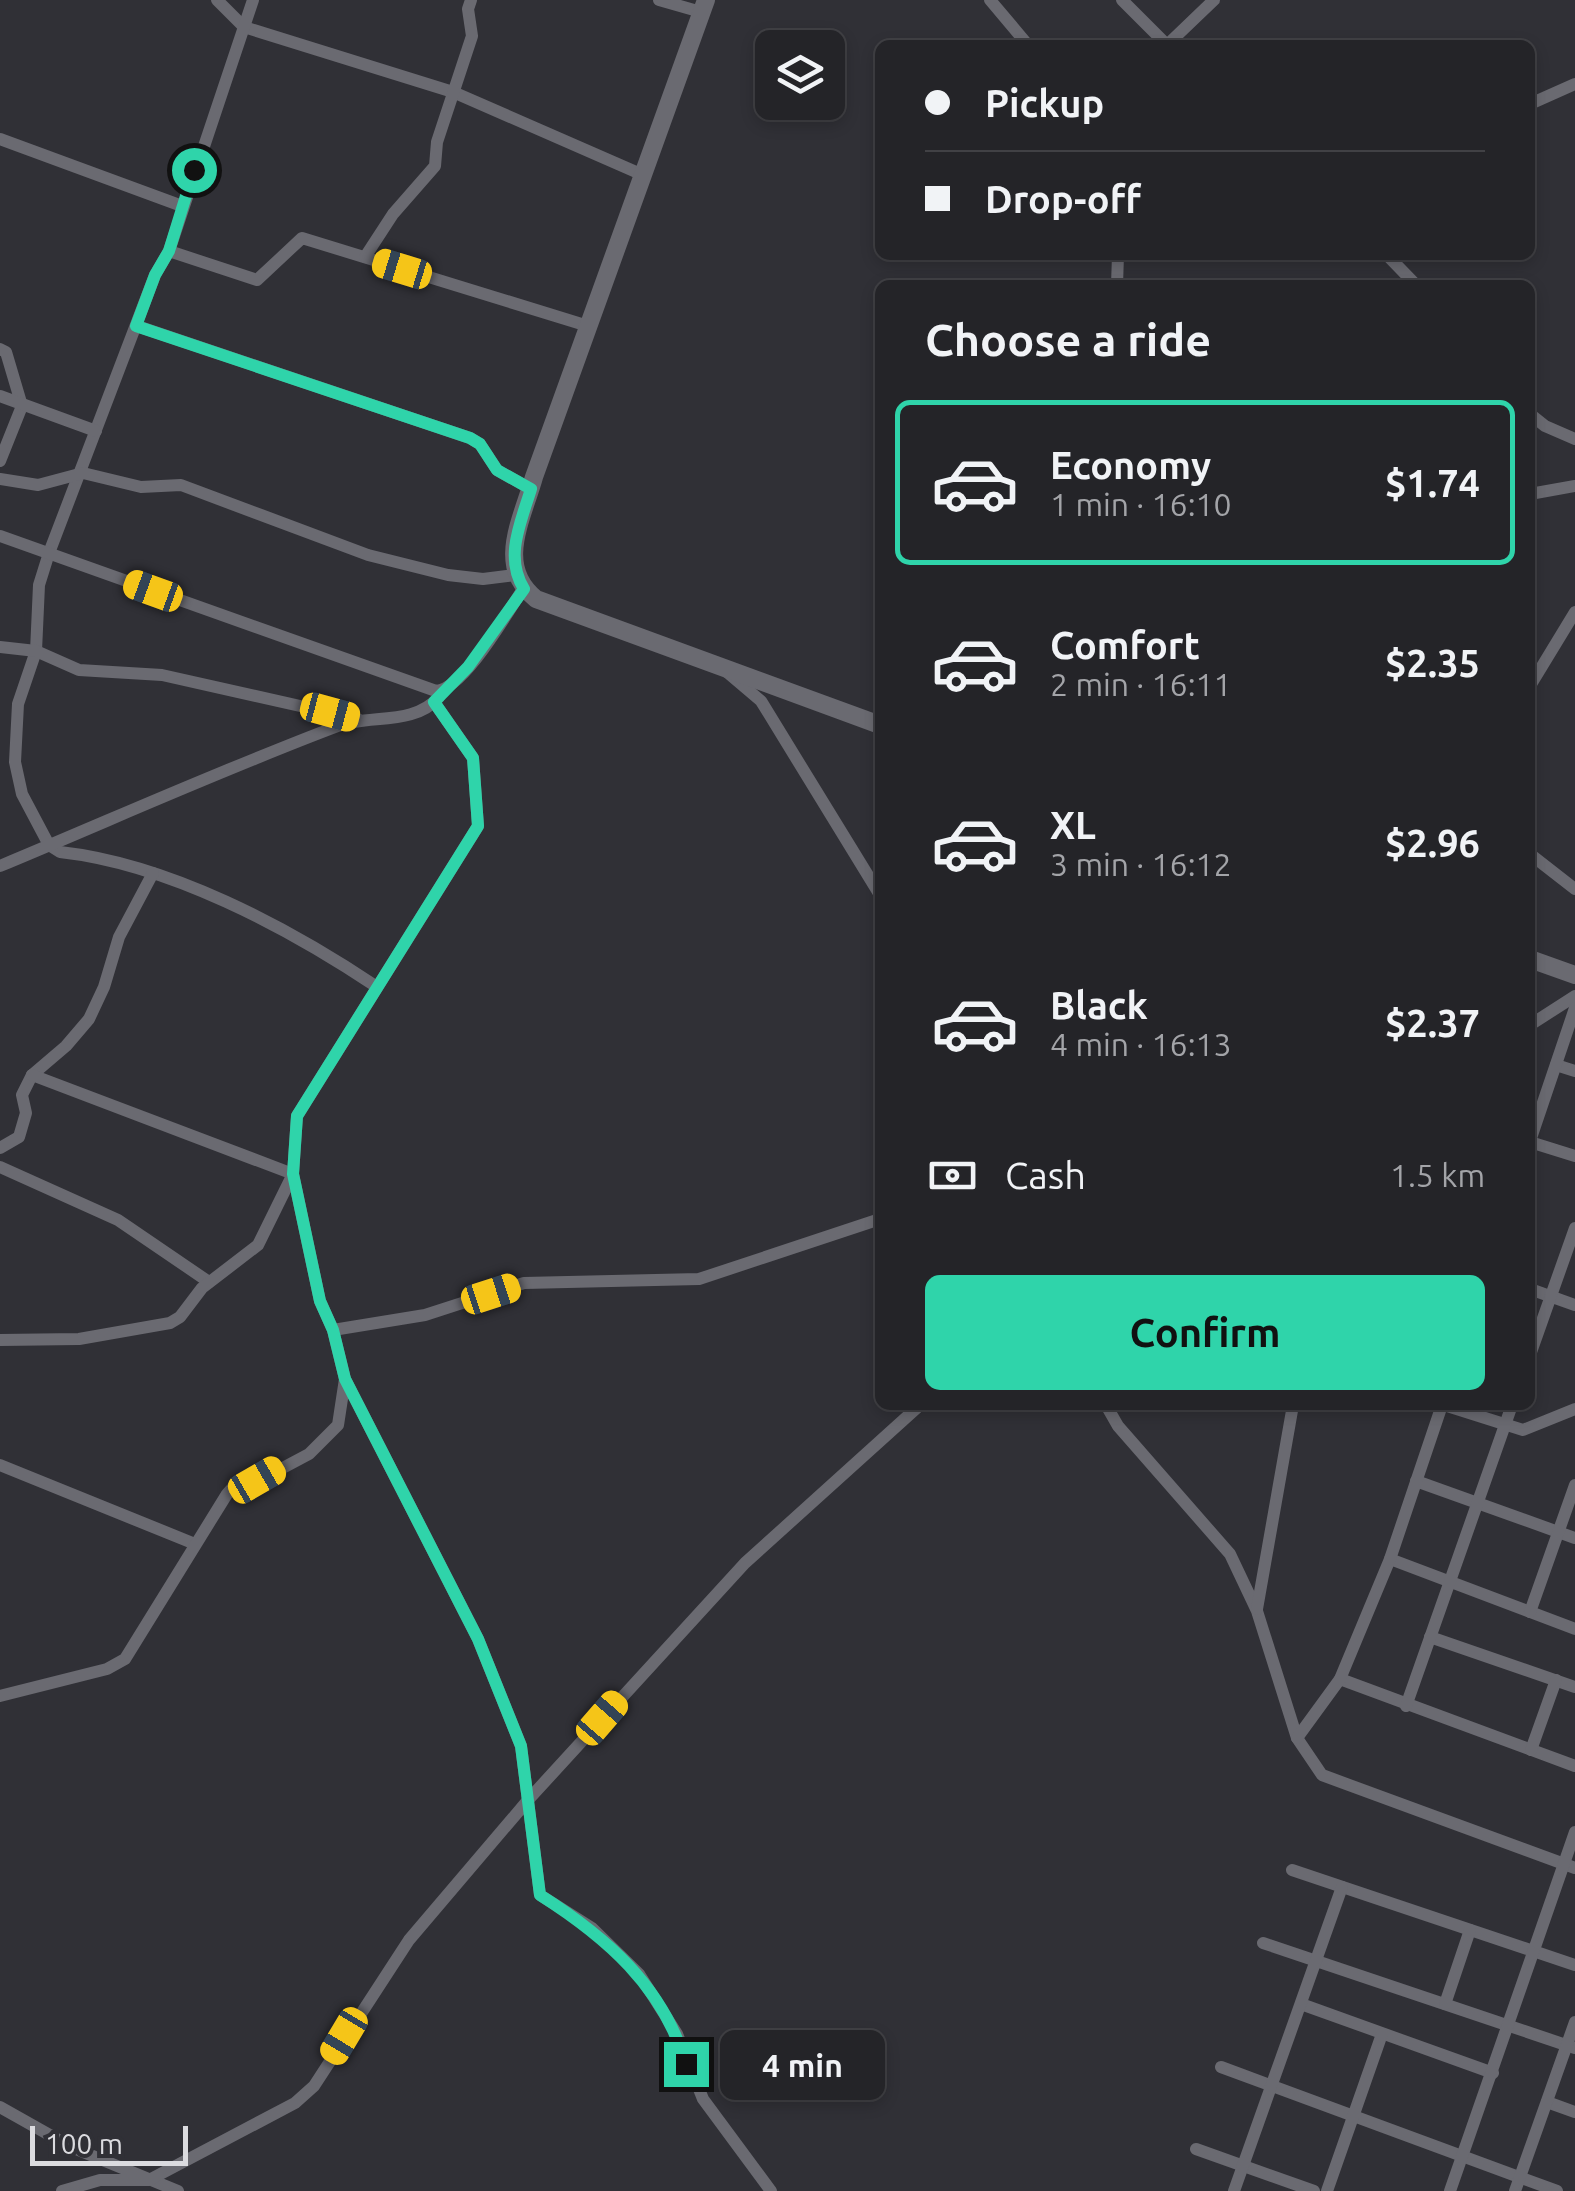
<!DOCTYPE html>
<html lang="en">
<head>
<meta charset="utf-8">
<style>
	:root { --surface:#242428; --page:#303034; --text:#f1f3f6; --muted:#a3a4a8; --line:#414145; --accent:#2fd4aa }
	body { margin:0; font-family:Ubuntu,sans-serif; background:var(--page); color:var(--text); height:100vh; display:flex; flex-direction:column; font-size:38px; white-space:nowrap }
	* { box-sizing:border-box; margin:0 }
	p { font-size:32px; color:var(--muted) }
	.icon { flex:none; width:55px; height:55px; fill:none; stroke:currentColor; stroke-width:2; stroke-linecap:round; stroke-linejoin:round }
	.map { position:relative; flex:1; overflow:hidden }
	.drawer { position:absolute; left:875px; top:280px; width:660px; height:1130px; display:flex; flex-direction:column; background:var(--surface); border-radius:15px; box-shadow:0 5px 15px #0003,0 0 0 2px var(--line) }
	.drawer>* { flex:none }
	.guide { position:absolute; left:875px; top:40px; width:660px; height:220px; border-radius:15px; box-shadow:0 5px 15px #0003,0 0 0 2px var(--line); display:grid; align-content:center; height:220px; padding:0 50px; background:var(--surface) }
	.fabs { position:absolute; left:755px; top:30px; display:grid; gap:20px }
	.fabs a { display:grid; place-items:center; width:90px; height:90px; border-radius:15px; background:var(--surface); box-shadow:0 5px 15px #0003,0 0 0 2px var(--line); font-size:50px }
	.scale { position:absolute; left:30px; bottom:25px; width:158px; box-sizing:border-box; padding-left:10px; border:5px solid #dbdbdf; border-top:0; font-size:28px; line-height:35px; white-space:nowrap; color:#dbdbdf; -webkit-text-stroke:8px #303036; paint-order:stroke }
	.end { position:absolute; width:45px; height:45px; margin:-22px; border:12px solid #2fd4aa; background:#111; box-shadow:0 0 0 5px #111 }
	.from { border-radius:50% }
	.bubble { position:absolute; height:70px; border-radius:15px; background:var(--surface); box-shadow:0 5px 15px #0003,0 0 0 2px var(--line); font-size:32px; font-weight:700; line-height:70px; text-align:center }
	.car { position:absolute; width:30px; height:60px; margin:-30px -15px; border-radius:12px; box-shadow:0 0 8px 2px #0007; background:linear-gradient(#f5c518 24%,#345 0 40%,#f5c518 0 76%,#345 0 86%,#f5c518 0) }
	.guide b { display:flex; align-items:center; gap:35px; height:95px; font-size:38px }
	.guide b+b { border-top:2px solid var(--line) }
	.guide i { width:25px; height:25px; background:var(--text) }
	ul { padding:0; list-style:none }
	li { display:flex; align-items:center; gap:30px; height:165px; margin:0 20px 15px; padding:0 30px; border:5px solid transparent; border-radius:15px }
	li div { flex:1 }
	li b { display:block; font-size:38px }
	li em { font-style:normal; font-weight:700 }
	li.on { border-color:var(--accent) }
	li>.icon { width:90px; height:90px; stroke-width:1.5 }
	h2 { padding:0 50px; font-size:45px; line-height:120px }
	.pay { display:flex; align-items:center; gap:25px; height:110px; padding:0 50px; font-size:38px }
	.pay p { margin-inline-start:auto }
	.action { display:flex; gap:20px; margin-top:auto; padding:20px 50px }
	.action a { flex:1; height:115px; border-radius:15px; background:var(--accent); color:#111; font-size:40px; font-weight:700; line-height:115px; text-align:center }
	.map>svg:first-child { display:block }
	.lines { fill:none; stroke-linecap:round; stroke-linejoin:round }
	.street { stroke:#6a6a71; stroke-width:12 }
	.secondary { stroke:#6a6a71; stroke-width:18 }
	.route { stroke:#2fd4aa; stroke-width:12 }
</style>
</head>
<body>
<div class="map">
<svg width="1575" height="2191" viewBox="0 0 1575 2191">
	<rect width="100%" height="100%" fill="#303036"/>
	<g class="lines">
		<g class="street">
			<polyline points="217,0 244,27 453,92 643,175"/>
			<path d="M253,0L169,251L155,275L49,553L39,585L36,651L18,704L15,762L22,794L49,845L60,852C169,864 287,927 377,987"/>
			<polyline points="659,0 701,12"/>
			<polyline points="990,0 1028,45"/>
			<polyline points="1122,0 1167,45"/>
			<polyline points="1167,45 1214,0"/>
			<polyline points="1530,104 1575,84"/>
			<polyline points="0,139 182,206"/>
			<polyline points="169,251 257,280 302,238 588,326"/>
			<polyline points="1387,255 1416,285"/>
			<polyline points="365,257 393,214 435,166 437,142 472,36 468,9 471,0"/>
			<polyline points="1117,285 1118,255"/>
			<polyline points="137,326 470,438 480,444 497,470 531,489"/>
			<polyline points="0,349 6,352 22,406 0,461"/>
			<polyline points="0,396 96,431"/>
			<polyline points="1530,414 1545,426 1575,439"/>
			<polyline points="0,479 38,485 83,473 141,487 181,485 368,555 448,575 483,579 515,575"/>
			<polyline points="1530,494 1575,486"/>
			<path d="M0,536L436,691C464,689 507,613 523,589"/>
			<polyline points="0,647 36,651 79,670 162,675 358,719"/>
			<polyline points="728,673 761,701 880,895"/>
			<polyline points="1530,686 1575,612"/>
			<polyline points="1530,854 1575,889"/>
			<path d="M0,866C113,819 224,769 338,726C370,714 414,726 439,697"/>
			<polyline points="1530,1025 1575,996"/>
			<polyline points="1556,1065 1575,1071"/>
			<polyline points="1530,1141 1575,1008"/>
			<polyline points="1530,1142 1575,1156"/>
			<polyline points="0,1148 19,1137 26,1113 22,1095 32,1075 66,1046 89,1019 104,987 119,937 153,873"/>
			<polyline points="0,1167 118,1220 209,1282"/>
			<polyline points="1530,1289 1575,1305"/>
			<polyline points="333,1330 425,1315 524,1283 699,1279 880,1219"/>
			<polyline points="0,1340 79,1339 170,1323 180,1317 202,1288 258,1245 293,1174 297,1116 478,826 473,758 434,702"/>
			<polyline points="1530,1355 1575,1228"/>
			<polyline points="345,1379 478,1639 521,1746 540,1895 592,1928 639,1974 677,2034 703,2099 771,2191"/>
			<polyline points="1106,1405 1118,1426 1230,1554 1257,1611 1297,1738 1322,1775 1575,1868"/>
			<polyline points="1444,1405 1523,1430 1575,1409"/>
			<polyline points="0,1465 195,1544"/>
			<polyline points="1416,1481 1575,1538"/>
			<polyline points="1390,1559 1575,1629"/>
			<polyline points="1257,1609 1293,1405"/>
			<polyline points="1530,1612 1575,1485"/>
			<polyline points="1430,1637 1575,1687"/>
			<polyline points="1340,1679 1575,1766"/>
			<polyline points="0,1696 107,1669 125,1659 227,1494 235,1485 245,1488 309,1454 338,1425 345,1379 333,1330 320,1301 293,1174 32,1075"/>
			<polyline points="1406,1706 1512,1405"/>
			<polyline points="1297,1738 1340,1679 1390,1559 1442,1405"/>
			<polyline points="1531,1750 1556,1680"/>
			<polyline points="1292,1870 1575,1965"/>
			<polyline points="1263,1943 1575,2048"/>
			<polyline points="1301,2004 1493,2073"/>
			<polyline points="1445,2004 1470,1930"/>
			<polyline points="1221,2067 1557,2191"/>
			<polyline points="1547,2102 1575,2112"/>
			<polyline points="0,2107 71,2147 178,2191"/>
			<polyline points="1196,2149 1314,2191"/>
			<polyline points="62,2191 100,2180 149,2180 295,2103 314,2086 409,1940 529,1799 745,1563 920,1405"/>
			<polyline points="1234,2191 1342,1887"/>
			<polyline points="1327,2191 1382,2034"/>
			<polyline points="1450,2191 1575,1832"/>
			<polyline points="1515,2191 1575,2022"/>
		</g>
		<g class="secondary">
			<path d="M706,0L534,477C522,520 495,566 536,599L880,725"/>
			<polyline points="1530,959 1575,975"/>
		</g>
	</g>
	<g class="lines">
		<path class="route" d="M194,170L169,251L155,275L136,326L470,438L480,444L497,470L531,489C521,522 504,557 524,589L468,667L434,702L473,758L478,826L297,1116L293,1174L320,1301L333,1330L345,1379L478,1639L521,1746L540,1895C606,1937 663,1986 686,2064"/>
	</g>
</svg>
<div class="fabs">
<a><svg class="icon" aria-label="layers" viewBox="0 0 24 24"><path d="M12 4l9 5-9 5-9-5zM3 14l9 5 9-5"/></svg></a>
</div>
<div class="scale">100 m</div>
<i class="end from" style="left:194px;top:170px"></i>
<i class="end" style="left:686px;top:2064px"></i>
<div class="bubble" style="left:720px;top:2030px;width:165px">4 min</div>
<i class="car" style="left:402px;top:269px;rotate:287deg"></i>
<i class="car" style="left:153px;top:591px;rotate:290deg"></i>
<i class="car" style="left:330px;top:712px;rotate:105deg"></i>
<i class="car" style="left:491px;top:1294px;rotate:72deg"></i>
<i class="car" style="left:257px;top:1480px;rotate:60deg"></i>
<i class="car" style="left:602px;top:1718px;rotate:41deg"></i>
<i class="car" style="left:344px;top:2036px;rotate:211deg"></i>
<div class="guide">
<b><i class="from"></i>Pickup</b>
<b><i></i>Drop-off</b>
</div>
<section class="drawer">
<h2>Choose a ride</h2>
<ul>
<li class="on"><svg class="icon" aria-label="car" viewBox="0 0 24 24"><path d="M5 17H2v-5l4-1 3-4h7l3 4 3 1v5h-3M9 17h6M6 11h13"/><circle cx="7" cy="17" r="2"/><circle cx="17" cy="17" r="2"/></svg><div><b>Economy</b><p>1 min · 16:10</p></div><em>$1.74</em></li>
<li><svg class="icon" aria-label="car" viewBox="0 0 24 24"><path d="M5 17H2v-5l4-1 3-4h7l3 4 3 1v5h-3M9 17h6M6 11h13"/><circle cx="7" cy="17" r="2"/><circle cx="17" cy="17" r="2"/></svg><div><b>Comfort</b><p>2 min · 16:11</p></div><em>$2.35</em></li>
<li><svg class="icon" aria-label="car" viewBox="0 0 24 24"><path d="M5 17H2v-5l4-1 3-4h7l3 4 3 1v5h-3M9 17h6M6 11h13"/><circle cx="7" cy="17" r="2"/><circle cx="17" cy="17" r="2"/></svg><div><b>XL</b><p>3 min · 16:12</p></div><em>$2.96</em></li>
<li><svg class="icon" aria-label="car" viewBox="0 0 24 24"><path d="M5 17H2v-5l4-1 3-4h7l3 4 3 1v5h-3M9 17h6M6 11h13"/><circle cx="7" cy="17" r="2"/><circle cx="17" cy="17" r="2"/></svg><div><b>Black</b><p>4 min · 16:13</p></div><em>$2.37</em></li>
</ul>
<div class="pay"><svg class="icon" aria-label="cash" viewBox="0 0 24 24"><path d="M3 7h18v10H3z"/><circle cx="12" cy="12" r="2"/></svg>Cash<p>1.5 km</p></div>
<div class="action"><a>Confirm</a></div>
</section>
</div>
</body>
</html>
